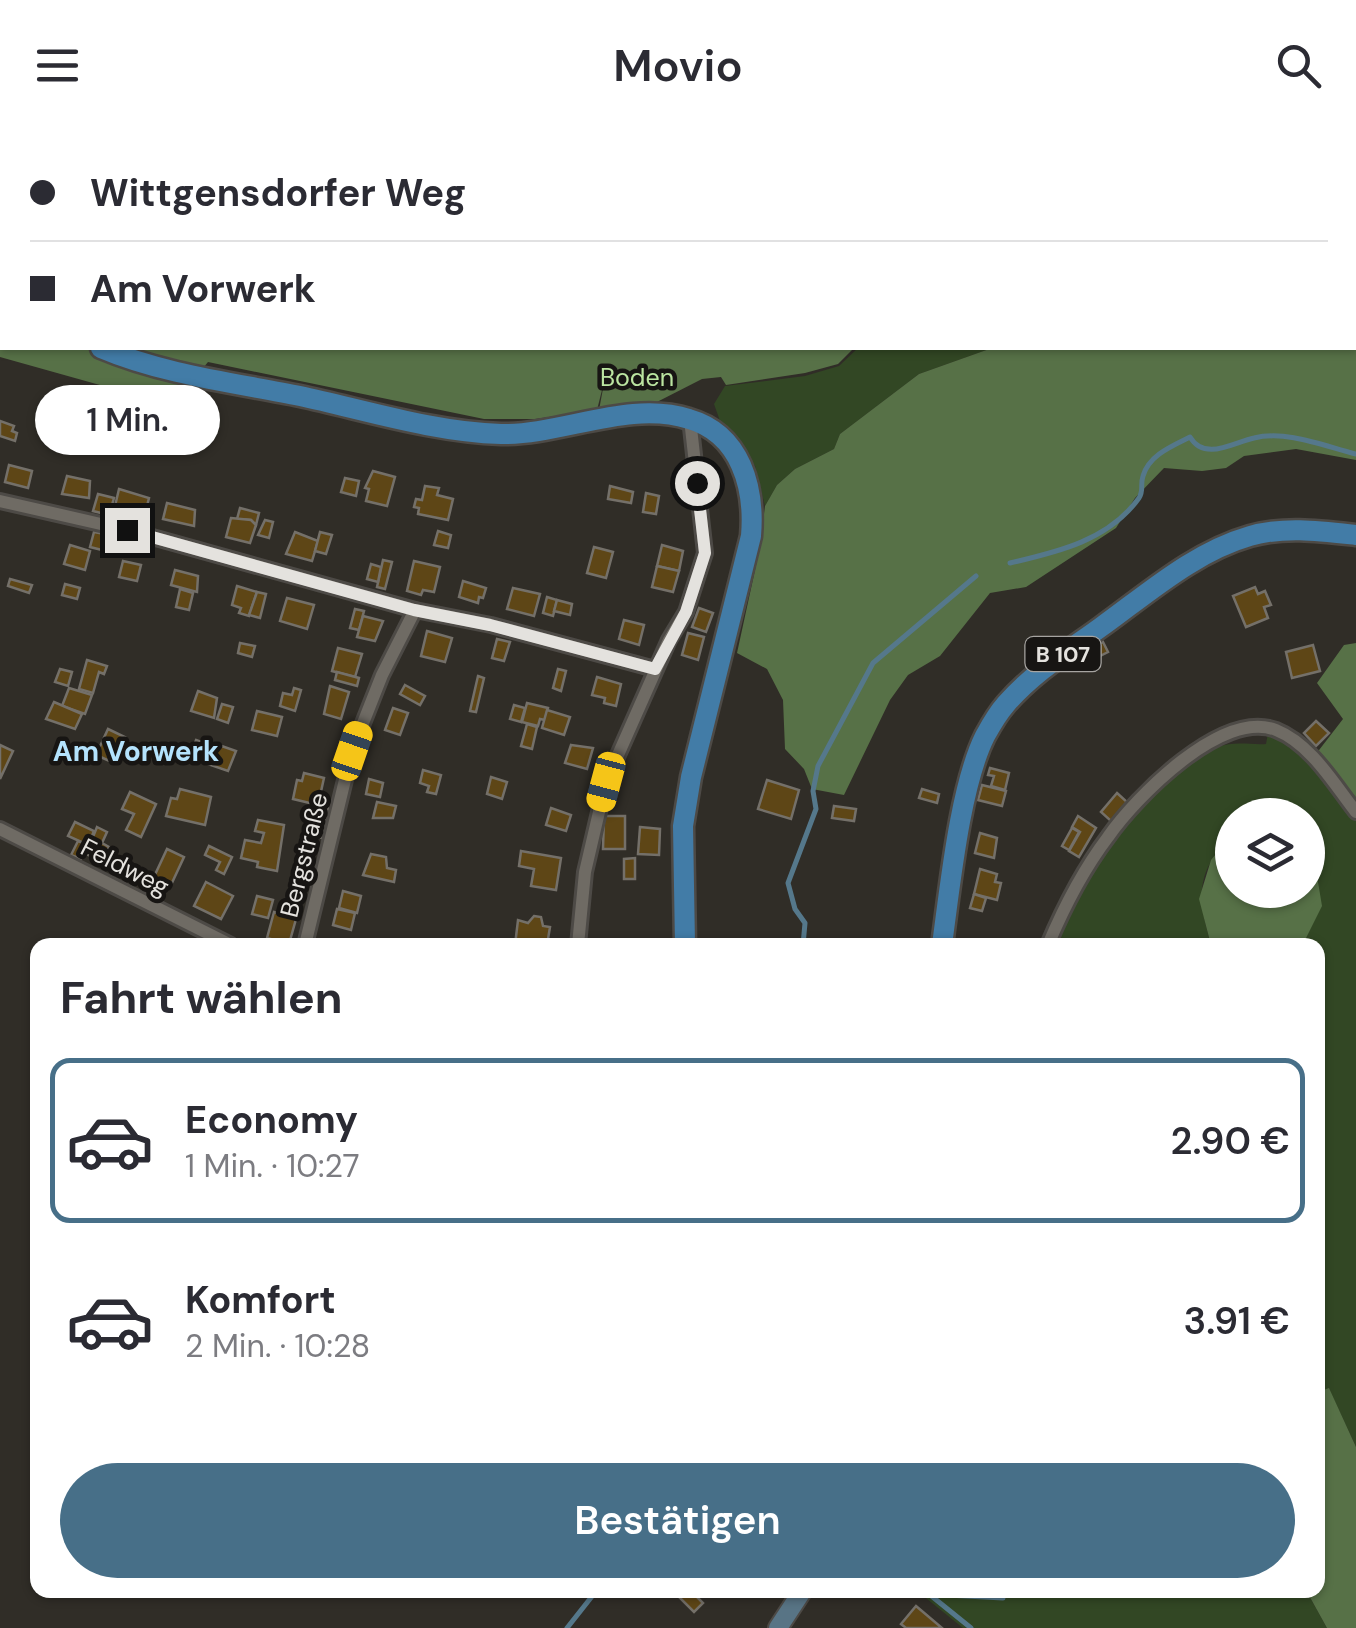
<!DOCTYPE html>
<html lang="de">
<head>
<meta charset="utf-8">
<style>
	:root { --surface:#fff; --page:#f7f7f7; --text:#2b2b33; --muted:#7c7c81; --line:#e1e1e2; --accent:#476f88 }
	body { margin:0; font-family:"DM Sans",sans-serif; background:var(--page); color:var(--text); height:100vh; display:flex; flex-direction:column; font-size:38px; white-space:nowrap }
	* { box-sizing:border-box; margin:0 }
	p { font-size:32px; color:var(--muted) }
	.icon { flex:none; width:55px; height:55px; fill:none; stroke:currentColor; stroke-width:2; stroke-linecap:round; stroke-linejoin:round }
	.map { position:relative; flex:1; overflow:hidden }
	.details { position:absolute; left:30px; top:808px; width:1295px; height:660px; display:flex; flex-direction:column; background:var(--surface); border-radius:20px; box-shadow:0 2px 8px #0004 }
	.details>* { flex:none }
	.top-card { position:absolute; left:0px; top:0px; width:1358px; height:220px; box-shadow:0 2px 8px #0004; display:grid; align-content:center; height:220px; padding:0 30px; background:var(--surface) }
	.fabs { position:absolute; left:1215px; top:668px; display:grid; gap:20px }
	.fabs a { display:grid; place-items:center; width:110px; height:110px; border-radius:50%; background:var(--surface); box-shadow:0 2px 8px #0004; font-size:50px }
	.end { position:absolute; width:45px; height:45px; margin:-22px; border:12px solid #e4e2de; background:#111; box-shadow:0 0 0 5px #111 }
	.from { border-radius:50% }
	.bubble { position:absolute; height:70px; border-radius:35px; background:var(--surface); box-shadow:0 2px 8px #0004; font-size:32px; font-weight:600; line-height:70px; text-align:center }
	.car { position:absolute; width:30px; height:60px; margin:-30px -15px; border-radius:12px; box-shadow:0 0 8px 2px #0007; background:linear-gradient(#f5c518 24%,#345 0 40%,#f5c518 0 76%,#345 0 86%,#f5c518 0) }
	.top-card b { display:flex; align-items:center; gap:35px; height:95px; font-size:38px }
	.top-card b+b { border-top:2px solid var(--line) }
	.top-card i { width:25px; height:25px; background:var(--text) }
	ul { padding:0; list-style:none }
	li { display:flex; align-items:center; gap:30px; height:165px; margin:0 20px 15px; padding:0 10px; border:5px solid transparent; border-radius:20px }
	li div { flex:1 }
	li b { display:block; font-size:38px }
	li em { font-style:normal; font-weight:600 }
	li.current { border-color:var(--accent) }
	li>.icon { width:90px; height:90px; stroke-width:1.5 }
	h2 { padding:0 30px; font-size:45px; line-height:120px }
	.button { display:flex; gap:20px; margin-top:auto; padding:20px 30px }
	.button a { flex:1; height:115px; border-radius:60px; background:var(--accent); color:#fff; font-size:40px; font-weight:600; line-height:115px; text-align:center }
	header { display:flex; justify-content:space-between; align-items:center; height:130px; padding:0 30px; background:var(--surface); font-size:45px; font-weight:600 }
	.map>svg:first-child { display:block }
	.green { fill:#324724 }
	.forest { fill:#577147 }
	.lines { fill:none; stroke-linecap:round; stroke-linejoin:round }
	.stream { stroke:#55788b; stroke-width:5 }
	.building { fill:#5e4616; stroke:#747069; stroke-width:2.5 }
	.minor-casing { stroke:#4d4a46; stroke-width:18 }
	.secondary-casing { stroke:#4d4a46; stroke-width:22 }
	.primary-casing { stroke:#4d4a46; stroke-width:25 }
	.minor { stroke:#6f6b64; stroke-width:12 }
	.secondary { stroke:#587485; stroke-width:18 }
	.primary { stroke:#427ca7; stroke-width:20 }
	.route { stroke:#e4e2de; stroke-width:12 }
	.labels { text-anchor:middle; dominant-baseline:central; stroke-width:9; stroke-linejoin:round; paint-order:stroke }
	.shield { fill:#171513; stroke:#a6a4a1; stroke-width:2.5 }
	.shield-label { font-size:22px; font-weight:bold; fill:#e4e2de }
	.park-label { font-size:25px; fill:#bbe5a1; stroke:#171513 }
	.street-label { font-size:25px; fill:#e4e2de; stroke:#171513 }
	.neighbourhood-label { font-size:28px; font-weight:bold; fill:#b4e3fd; stroke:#171513 }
</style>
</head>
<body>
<header><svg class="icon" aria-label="menu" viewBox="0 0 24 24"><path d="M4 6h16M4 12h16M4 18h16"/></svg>Movio<svg class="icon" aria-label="search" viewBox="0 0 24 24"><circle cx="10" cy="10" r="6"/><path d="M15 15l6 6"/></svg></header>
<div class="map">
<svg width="1356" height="1498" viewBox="0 0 1356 1498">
	<rect width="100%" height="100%" fill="#302d27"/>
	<g class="green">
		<polygon points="992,0 1311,0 1312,2 991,2"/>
		<polygon points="858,218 992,218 919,244 840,304 834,319 795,339 777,355 765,376 755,336 720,291 714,274 725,256 805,246 839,236"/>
		<path d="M1270,592L1291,599L1356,668V1317L1329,1259L1318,1262V815H1291L1306,807L1316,741L1308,739V685H1232C1232,710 1225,708 1213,728C1194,758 1203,784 1211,815H1053C1081,752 1111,703 1163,657C1180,642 1198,625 1219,617C1232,611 1251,615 1266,614Z"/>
		<polygon points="916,1460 1306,1460 1327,1498 963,1498"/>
	</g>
	<g class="forest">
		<polygon points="549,0 992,0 547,2"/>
		<polygon points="0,32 2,218 854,218 838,234 805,243 726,255 721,247 702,249 653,274 599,280 605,248 597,280 535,289 484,289 208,232 184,261 164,273 0,227"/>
		<polygon points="1356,202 1356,330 1296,319 1244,326 1226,338 1202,341 1164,338 1135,368 1116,398 1026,457 990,463 940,526 908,545 890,570 844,665 812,659 804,639 785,619 783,570 767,539 737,523 760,417 765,376 777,355 795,339 834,319 840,304 919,244 992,218 1355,218"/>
		<polygon points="1356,513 1356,668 1316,624 1343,589 1317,553 1344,515"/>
		<polygon points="1232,704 1232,760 1308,760 1308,739 1316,740 1322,776 1306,808 1291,815 1211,815 1199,769 1211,730"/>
		<polygon points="1329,1258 1356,1317 1356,1498 1327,1498 1306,1460 1318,1460 1318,1262"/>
	</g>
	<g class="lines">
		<g class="stream">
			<path d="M1010,433C1058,422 1109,410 1139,368C1144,360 1140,355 1143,346C1149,325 1172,316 1190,307C1205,332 1234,312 1254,308C1287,300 1324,316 1356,324"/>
			<polyline points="803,815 805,793 795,779 788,753 816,679 813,661 818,636 873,533 976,446"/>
			<polyline points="924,1460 971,1498"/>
			<polyline points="929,1464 1003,1468"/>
			<polyline points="567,1498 597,1460"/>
		</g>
	</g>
	<g class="building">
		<polygon points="0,291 14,296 12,301 17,303 15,311 0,306"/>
		<polygon points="9,335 32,341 28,358 5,352"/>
		<polygon points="373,341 395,347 387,376 366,371 369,359 365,358"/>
		<polygon points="67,346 90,351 89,368 62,364"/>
		<polygon points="345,348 359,351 356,366 341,362"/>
		<polygon points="425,356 439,358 437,365 453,369 448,390 418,384 419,378 414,377 416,369 422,370"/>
		<polygon points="610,356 633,362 631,373 608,369"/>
		<polygon points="119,359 149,368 145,384 115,376"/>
		<polygon points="646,363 659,366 656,384 643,382"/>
		<polygon points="98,364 114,368 109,385 93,381"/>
		<polygon points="167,373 195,380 194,396 163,389"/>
		<polygon points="240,378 259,383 256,395 251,390 237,389"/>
		<polygon points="231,388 251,390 256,395 250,413 226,407"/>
		<polygon points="265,390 273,392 269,408 258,405"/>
		<polygon points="438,401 451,405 448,418 434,415"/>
		<polygon points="94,402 110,405 106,421 90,417"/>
		<polygon points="295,402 318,411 312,431 286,424"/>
		<polygon points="320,402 332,405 326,424 315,421"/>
		<polygon points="70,415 90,421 85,440 64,434"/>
		<polygon points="662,415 683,421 679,441 657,436"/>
		<polygon points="594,417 613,422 606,448 587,443"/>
		<polygon points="383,430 392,432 385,459 377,457"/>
		<polygon points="123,431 141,435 137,451 119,447"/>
		<polygon points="414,431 440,437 434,462 423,460 421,465 407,461"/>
		<polygon points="371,434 381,437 378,452 367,449"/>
		<polygon points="657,436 679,441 673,462 652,457"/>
		<polygon points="175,440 198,446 197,462 171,455"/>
		<polygon points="10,449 32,455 29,463 8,456"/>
		<polygon points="463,451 486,458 483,468 479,467 478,473 459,467"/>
		<polygon points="65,454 80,458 77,469 62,465"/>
		<polygon points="237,456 257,462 249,486 239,483 241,478 232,475"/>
		<polygon points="1255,457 1258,464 1265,461 1271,475 1264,477 1268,488 1246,497 1233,466"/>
		<polygon points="513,458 540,464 534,486 507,479"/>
		<polygon points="180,459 193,463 189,480 176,477"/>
		<polygon points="257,462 266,464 260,488 249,485"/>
		<polygon points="547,467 557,470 553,486 543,483"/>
		<polygon points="287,468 314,475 307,499 280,491"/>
		<polygon points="557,470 572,474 570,485 554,481"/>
		<polygon points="699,478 713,483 706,502 692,497"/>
		<polygon points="355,479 364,481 359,500 350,498"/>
		<polygon points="363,486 383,491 375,511 357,507"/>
		<polygon points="624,490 644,495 639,515 619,509"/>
		<polygon points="427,501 452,508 445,532 421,526"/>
		<polygon points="688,503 704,507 698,530 682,525"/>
		<polygon points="497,509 510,512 504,531 492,528"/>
		<polygon points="1103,512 1108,522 1092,530 1087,520"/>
		<polygon points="240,513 255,516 252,527 238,523"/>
		<polygon points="1313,515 1320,541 1292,548 1286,522"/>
		<polygon points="338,518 362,524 355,547 332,541"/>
		<polygon points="87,530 107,536 104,544 99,542 93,563 79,559"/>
		<polygon points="60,539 72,542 68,556 55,552"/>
		<polygon points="558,539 566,541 561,561 553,558"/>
		<polygon points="337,542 359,548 357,556 335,550"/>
		<polygon points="478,546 484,548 476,582 470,581"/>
		<polygon points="597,547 621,554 616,576 604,573 605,568 592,565"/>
		<polygon points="405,555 425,566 420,575 400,564"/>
		<polygon points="330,556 349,562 341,589 324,584"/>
		<polygon points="69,558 92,565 85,584 62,576"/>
		<polygon points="294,558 301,560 295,581 280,576 283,563 292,565"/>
		<polygon points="198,561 217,568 214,588 191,581"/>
		<polygon points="54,572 82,584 75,599 46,589"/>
		<polygon points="527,573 548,578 545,590 540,589 538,596 522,592"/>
		<polygon points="222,574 233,577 228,593 217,589"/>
		<polygon points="514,575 525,578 521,592 510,589"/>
		<polygon points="393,578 408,583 400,605 385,600"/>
		<polygon points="547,580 570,587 564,605 542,598"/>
		<polygon points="257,581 282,587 277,606 252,600"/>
		<polygon points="1316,591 1329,603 1316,616 1304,603"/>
		<polygon points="527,594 537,597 532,619 521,616"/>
		<polygon points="108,599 125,607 114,633 96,625"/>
		<polygon points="196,610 212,616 207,630 191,624"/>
		<polygon points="213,613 236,621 228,641 205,633"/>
		<polygon points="0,615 13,621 0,649"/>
		<polygon points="571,615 593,618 587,639 565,633"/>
		<polygon points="990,638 1009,643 1005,660 991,656 994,646 988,645"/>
		<polygon points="423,640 441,645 436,664 427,662 429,656 420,653"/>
		<polygon points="304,643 324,648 318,675 293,669 297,650 302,651"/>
		<polygon points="491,647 507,652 502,669 487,664"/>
		<polygon points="369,649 383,653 380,667 366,664"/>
		<polygon points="767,650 799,660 791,689 758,679"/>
		<polygon points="982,655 1006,661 1002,676 978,670"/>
		<polygon points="180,659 211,667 205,695 166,686 171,668 177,669"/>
		<polygon points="922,659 939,664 937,673 919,668"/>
		<polygon points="130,662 156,674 141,707 126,700 134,684 122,679"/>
		<polygon points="1117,663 1127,672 1111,691 1101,682"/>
		<polygon points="377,672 396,676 393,688 373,688"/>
		<polygon points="317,676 328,678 325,690 310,687"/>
		<polygon points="834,676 856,679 854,691 832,688"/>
		<polygon points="551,678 571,685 566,701 546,695"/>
		<polygon points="604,686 625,686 625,719 603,719"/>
		<polygon points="1078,686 1096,698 1079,727 1069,721 1080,702 1072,697"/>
		<polygon points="308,688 325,692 322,708 305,704"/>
		<polygon points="258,690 284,695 277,741 257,737 258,732 241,728 245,710 261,713 264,703 255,701"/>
		<polygon points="75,692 94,701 88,715 68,706"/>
		<polygon points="97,697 107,702 102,713 109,717 102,731 86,724"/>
		<polygon points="640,697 660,699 659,725 638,724"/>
		<polygon points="1072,698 1079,702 1069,720 1062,716"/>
		<polygon points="980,703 997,708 994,728 975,723"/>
		<polygon points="78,711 88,715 81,729 71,725"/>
		<polygon points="209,716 232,727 224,744 216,740 220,732 205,725"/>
		<polygon points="167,719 184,727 170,757 153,749"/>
		<polygon points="521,721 561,728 556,760 531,756 534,739 519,736"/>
		<polygon points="371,724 386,727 387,738 396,740 394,752 363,745"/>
		<polygon points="635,728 635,749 624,749 624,729"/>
		<polygon points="980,739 997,744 995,752 1001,753 997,770 974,764"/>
		<polygon points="206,752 233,766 221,789 194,776"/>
		<polygon points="343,761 361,766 357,783 339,778"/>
		<polygon points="974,764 986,768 982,781 970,778"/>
		<polygon points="257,766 273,770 268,788 252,784"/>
		<polygon points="337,779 355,783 351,800 333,795"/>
		<polygon points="274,782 296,789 289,814 267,808"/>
		<polygon points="534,786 541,787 543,796 550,797 547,815 515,815 518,790 528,793"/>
		<polygon points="678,1460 690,1460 703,1473 694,1482 675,1463"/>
		<polygon points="916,1476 942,1498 906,1498 901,1494"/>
	</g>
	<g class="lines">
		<g class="minor-casing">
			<g id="minor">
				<polyline points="0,371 127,400 415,480 491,495 655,539"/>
				<polyline points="0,699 231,815"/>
				<polyline points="305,815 352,621 382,545 415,480"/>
				<polyline points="578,815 585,742 606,652 669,510 686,482 705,423 690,289"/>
				<path d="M1048,815C1064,777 1083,740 1108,707C1136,667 1222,579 1276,600C1311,614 1334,654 1356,682"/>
			</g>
		</g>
		<g class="secondary-casing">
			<polyline id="secondary" points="778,1498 803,1460"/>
		</g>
		<g class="primary-casing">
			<g id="primary">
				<polyline points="0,164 2,166"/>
				<path d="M101,218C162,244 235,253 300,266C365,280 434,302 501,304C562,305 629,270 689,289C741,304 755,358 751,406L691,647L683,696L685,815"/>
				<path d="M942,815C950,757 960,656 985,606C991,595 998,583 1006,574C1033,543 1068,521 1101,497C1147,464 1194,422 1250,406C1284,396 1321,401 1356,405"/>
			</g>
		</g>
		<use href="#minor" class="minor"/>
		<use href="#secondary" class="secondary"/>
		<use href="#primary" class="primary"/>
	</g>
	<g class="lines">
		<polyline class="route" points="127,400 414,480 490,495 655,539 686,482 705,423 697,353"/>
	</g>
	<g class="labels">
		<rect class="shield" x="1025.5" y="507" width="75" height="34" rx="8"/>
		<g class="shield-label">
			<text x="1063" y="524">B 107</text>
		</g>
		<g class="park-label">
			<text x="637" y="247">Boden</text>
		</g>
		<g class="street-label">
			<text transform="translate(304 725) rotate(-76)">Bergstraße</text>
			<text transform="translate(125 737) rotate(27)">Feldweg</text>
		</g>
		<g class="neighbourhood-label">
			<text x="136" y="621">Am Vorwerk</text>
		</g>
	</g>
</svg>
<div class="fabs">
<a><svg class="icon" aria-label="layers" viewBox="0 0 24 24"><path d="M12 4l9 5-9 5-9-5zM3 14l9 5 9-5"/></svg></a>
</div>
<i class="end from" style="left:697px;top:353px"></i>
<i class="end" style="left:127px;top:400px"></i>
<div class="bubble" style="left:35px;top:255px;width:185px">1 Min.</div>
<i class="car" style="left:352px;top:621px;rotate:19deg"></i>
<i class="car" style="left:606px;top:652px;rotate:195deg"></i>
<div class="top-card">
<b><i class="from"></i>Wittgensdorfer Weg</b>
<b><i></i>Am Vorwerk</b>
</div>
<section class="details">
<h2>Fahrt wählen</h2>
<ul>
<li class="current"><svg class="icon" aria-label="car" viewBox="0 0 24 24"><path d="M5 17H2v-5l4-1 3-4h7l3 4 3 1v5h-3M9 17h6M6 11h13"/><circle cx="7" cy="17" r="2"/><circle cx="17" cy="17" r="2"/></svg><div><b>Economy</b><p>1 Min. · 10:27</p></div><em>2.90 €</em></li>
<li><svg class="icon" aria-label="car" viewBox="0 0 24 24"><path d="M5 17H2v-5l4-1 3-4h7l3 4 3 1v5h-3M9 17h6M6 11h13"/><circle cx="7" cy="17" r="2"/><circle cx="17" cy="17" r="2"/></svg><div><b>Komfort</b><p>2 Min. · 10:28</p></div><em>3.91 €</em></li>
</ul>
<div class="button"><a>Bestätigen</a></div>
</section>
</div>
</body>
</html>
